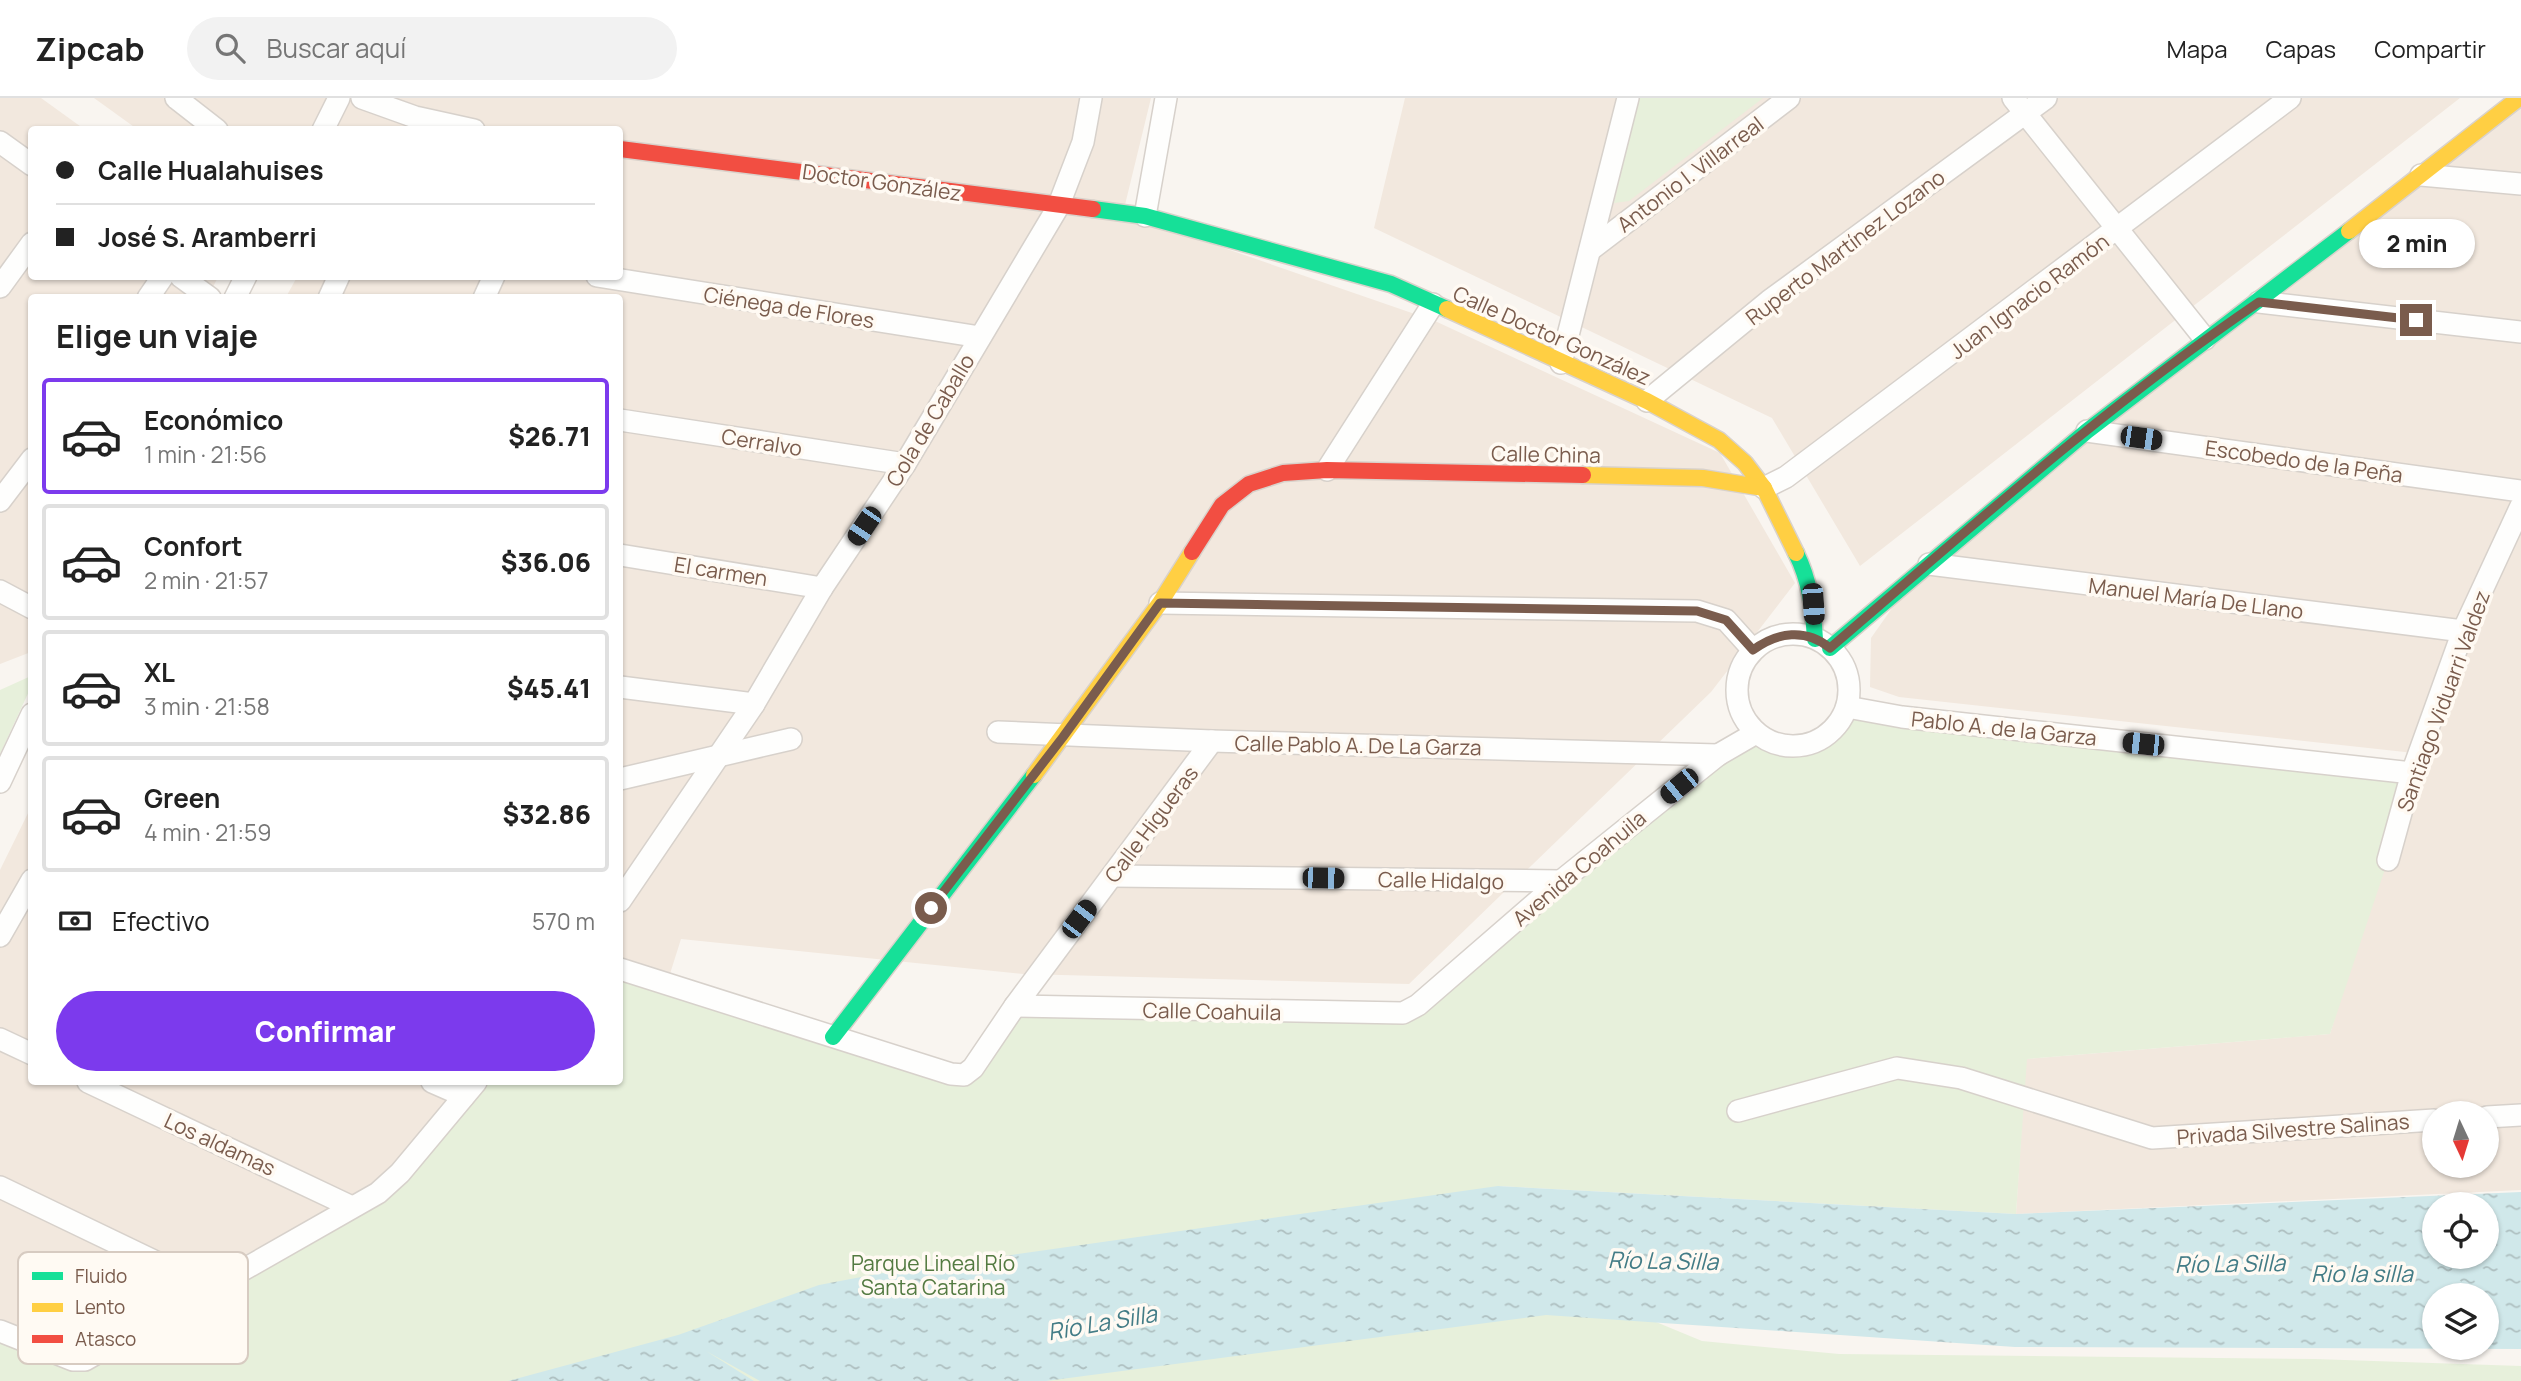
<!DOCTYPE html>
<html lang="es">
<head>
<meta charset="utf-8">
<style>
	:root { --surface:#fff; --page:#f2f2f2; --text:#222; --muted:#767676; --line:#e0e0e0; --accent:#7c3aed }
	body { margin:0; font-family:Manrope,sans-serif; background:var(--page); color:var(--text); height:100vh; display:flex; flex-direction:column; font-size:26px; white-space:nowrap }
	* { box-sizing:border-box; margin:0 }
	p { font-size:23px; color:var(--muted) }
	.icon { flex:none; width:38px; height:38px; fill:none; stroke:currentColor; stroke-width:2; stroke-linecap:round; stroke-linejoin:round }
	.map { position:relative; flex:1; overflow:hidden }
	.side { position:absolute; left:28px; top:196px; width:595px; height:791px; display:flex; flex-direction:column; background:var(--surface); border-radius:7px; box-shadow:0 2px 5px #0004 }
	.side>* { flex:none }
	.hud { position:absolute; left:28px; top:28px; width:595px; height:154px; border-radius:7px; box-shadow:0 2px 5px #0004; display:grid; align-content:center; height:154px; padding:0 28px; background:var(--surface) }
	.needle { width:46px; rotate:176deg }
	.buttons { position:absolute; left:2422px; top:1003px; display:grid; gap:14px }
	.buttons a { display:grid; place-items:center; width:77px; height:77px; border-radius:50%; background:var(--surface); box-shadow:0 2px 5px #0004; font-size:35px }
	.end { position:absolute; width:32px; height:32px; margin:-16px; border:9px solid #7a5c4d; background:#fff; box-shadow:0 0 0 4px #fff }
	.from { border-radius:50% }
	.bubble { position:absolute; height:49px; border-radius:24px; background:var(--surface); box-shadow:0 2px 5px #0004; font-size:23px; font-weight:800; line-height:49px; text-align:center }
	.car { position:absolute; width:21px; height:42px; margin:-21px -10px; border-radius:9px; box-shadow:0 0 5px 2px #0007; background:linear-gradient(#222 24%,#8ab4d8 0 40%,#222 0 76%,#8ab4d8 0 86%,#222 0) }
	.hud b { display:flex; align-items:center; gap:24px; height:66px; font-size:26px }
	.hud b+b { border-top:2px solid var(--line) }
	.hud i { width:18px; height:18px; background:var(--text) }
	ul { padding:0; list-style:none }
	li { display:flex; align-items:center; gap:21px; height:116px; margin:0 14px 10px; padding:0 14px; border:4px solid var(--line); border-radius:7px }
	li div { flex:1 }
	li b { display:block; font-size:26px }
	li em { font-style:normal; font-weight:800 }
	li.current { border-color:var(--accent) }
	li>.icon { width:63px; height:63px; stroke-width:1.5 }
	h2 { padding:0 28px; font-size:32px; line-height:84px }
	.pay { display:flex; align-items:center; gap:18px; height:77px; padding:0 28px; font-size:26px }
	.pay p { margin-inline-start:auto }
	.button { display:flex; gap:14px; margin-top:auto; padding:14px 28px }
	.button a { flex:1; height:80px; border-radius:42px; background:var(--accent); color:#fff; font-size:28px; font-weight:800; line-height:80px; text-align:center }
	header { display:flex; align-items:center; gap:42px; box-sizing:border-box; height:98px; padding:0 35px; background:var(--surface); border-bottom:2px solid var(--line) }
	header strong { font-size:33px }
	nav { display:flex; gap:38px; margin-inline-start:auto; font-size:24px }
	.search { width:490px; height:63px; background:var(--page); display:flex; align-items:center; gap:18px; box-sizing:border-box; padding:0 24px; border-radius:38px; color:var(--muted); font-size:26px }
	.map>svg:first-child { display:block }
	.residential { fill:#f2e8de; fill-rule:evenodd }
	.green { fill:#e7f0db }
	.water { fill:url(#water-ripples); fill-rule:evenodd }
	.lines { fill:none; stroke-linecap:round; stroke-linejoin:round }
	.street-casing { stroke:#d7d1cb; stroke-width:24 }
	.fast-casing { stroke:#d9d2cb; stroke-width:19 }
	.slow-casing { stroke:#d9d2cb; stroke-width:19 }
	.jam-casing { stroke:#d9d2cb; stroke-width:19 }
	.street { stroke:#fefefd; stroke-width:21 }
	.fast { stroke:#16e098; stroke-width:16 }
	.slow { stroke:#ffcf43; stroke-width:16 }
	.jam { stroke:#f24e42; stroke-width:16 }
	.route { stroke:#7a5c4d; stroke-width:9 }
	.labels { text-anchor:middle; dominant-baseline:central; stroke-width:7; stroke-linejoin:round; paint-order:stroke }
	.street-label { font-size:21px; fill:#7a5c4d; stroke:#fffaf3 }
	.park-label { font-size:21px; fill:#537a41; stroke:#fffaf3 }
	.water-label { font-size:23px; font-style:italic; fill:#437c86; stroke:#fffaf3 }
	.key { fill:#fffaf3; stroke:#d7cbc1; stroke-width:2 }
	.key-label { font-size:19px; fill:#7a5c4d }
</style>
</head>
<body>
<header>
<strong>Zipcab</strong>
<div class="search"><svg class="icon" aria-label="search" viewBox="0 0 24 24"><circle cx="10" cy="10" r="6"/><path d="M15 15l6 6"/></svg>Buscar aquí</div>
<nav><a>Mapa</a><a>Capas</a><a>Compartir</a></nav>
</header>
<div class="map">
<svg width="2521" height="1283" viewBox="0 0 2521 1283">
	<defs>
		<pattern id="water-ripples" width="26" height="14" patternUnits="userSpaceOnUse" patternTransform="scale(1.75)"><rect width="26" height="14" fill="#d0e8ea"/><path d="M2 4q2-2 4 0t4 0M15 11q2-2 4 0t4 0" fill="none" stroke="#aebfc0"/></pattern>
	</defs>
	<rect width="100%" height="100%" fill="#f9f5f0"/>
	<g class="residential">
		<polygon points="0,0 41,0 84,31 32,32 32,178 218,179 208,199 32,200 31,554 0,566"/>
		<polygon points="94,0 1151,0 1123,115 1435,223 1720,355 1795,485 1711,594 1409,886 1023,876 681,841 656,920 620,974 620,200 286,199 297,179 620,178 620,32 137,31"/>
		<polygon points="1405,0 2460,0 1860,468 1772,320 1374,130"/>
		<path d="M2521,6V1092L2016,1116L2026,961L2330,936L2414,655L1899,599L1870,589L1871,540L1935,449ZM2434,1015H2487V1068H2434Z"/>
		<polygon points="31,709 32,984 613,984 170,1283 0,1283 0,772"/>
	</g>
	<g class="green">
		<polygon points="1639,0 1763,0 1629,103 1614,105"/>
		<polygon points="31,578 31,589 0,656 0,592"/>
		<path d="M1843,618L2412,675L2388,762L2330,936L2027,961L2016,1116L1498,1088L1443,1136L1702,1243L1839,1256L2315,1261L2521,1268V1283H0V1233L73,1262L352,1109L476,984H620V871L958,977L1015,908L1397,917L1756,635C1792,655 1817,650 1843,618Z"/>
	</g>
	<path class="water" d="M1498,1088L2016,1116L2521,1094V1251L2015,1249L1546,1217L1046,1283H760L706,1253L754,1283H508L678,1237L819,1187L877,1176ZM2434,1106H2487V1158H2434ZM2434,1197H2487V1250H2434Z"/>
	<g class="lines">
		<g class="street-casing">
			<g id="street">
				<polyline points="176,0 217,32"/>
				<polyline points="362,0 415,19 474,32"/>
				<polyline points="2013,0 2205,241"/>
				<polyline points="323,32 339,0"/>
				<polyline points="0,44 32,67"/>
				<polyline points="2421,77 2521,86"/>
				<polyline points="1145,118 1166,0"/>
				<polyline points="1590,152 1789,0"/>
				<polyline points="180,178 210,200"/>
				<polyline points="597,178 980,239"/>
				<polyline points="0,189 32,145"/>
				<polyline points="148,200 163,178"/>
				<polyline points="235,200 246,178"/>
				<polyline points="329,200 339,178"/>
				<polyline points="484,200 494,178"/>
				<polyline points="2259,204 2521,234"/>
				<polyline points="1561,265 1628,0"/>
				<polyline points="1647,303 1769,203 2046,0"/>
				<polyline points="620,322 905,366"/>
				<polyline points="2087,333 2521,393"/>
				<polyline points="1327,372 1433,206"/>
				<polyline points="1764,390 1786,379 2290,0"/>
				<polyline points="0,403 32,361"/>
				<polyline points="620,457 822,490"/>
				<polyline points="1929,466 2463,533"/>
				<polyline points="0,493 32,510"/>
				<polyline points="1160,505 1697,513 1726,522 1753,552"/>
				<circle cx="1793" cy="592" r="56"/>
				<polyline points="620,589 754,606"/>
				<polyline points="1847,609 1902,619 2412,675"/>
				<polyline points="998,634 1212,643 1718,657"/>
				<polyline points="620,681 791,641"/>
				<polyline points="0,684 32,616"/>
				<polyline points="2388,762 2412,675 2463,533 2521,408"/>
				<polyline points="1112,778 1561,783"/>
				<polyline points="620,803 754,606 822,490 905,366 1058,109 1083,44 1091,0"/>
				<polyline points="0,838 32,782"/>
				<polyline points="620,871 951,976 964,977 973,970 1015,908 1212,643"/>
				<polyline points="1015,908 1403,915 1418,907 1561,783 1718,657 1756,635"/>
				<polyline points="0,941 32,956"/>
				<polyline points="88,984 352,1109"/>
				<polyline points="432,984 464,998"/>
				<polyline points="1738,1013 1897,970 1961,980 2152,1040 2434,1022"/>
				<polyline points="2487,1019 2521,1017"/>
				<polyline points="0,1089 210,1190"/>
				<polyline points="0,1233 73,1262 85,1262 378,1095 400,1075 476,984"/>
			</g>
		</g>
		<g class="fast-casing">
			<g id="fast">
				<polyline points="1093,111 1145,118 1391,186 1447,211"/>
				<path d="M1796,455C1810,483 1813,510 1815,541"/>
				<polyline points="1830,550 2087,333 2349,133"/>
				<polyline points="833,939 1034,677"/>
			</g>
		</g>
		<g class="slow-casing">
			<g id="slow">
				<polyline points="2349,133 2519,0"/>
				<polyline points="1447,211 1647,303 1719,342 1745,365 1764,390 1796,455"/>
				<polyline points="1583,377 1703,380 1764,390"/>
				<polyline points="1034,677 1160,505 1192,454"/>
			</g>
		</g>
		<g class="jam-casing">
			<g id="jam">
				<polyline points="620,51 1093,111"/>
				<polyline points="1192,454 1222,407 1249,386 1283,375 1327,372 1583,377"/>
			</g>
		</g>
		<use href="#street" class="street"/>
		<use href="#fast" class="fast"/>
		<use href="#slow" class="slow"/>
		<use href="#jam" class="jam"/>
	</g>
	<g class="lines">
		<path class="route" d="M931,810L1063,639L1160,505L1697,513L1726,522L1753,552C1777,534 1806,530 1830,550C1969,431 2107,307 2259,204L2416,222"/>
	</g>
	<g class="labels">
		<g class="street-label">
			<text transform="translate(1690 76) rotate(-37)">Antonio I. Villarreal</text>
			<text transform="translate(882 84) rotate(8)">Doctor González</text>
			<text transform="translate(1845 149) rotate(-37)">Ruperto Martínez Lozano</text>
			<text transform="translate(2029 198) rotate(-37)">Juan Ignacio Ramón</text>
			<text transform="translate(789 209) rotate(9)">Ciénega de Flores</text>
			<text transform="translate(1552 237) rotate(24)">Calle Doctor González</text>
			<text transform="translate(930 322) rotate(-59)">Cola de Caballo</text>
			<text transform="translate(762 344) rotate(9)">Cerralvo</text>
			<text transform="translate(1546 356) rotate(1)">Calle China</text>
			<text transform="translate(2304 363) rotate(8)">Escobedo de la Peña</text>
			<text transform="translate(721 473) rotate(9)">El carmen</text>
			<text transform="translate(2196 500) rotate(7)">Manuel María De Llano</text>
			<text transform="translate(2443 603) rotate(-70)">Santiago Viduarri Valdez</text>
			<text transform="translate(2004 630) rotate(6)">Pablo A. de la Garza</text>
			<text transform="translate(1358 647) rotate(1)">Calle Pablo A. De La Garza</text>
			<text transform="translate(1151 726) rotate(-53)">Calle Higueras</text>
			<text transform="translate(1579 770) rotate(-40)">Avenida Coahuila</text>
			<text transform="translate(1441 782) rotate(1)">Calle Hidalgo</text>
			<text transform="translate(1212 913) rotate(1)">Calle Coahuila</text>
			<text transform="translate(2293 1031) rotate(-4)">Privada Silvestre Salinas</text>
			<text transform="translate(220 1046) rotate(25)">Los aldamas</text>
		</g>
		<g class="park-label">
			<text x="933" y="1165">Parque Lineal Río<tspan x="933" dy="24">Santa Catarina</tspan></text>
		</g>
		<g class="water-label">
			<text transform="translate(1663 1162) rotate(1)">Río La Silla</text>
			<text transform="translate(2230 1165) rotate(-1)">Río La Silla</text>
			<text x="2362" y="1175">Rio la silla</text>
			<text transform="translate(1102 1224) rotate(-10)">Río La Silla</text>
		</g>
	</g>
	<rect x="18" y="1154" width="230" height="112" rx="10" class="key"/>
	<rect x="32" y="1174" width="31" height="8" fill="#16e098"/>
	<rect x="32" y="1205" width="31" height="9" fill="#ffcf43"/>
	<rect x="32" y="1237" width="31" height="8" fill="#f24e42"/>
	<g class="key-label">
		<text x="75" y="1185">Fluido</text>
		<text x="75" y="1216">Lento</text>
		<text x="75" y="1248">Atasco</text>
	</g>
</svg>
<div class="buttons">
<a><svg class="needle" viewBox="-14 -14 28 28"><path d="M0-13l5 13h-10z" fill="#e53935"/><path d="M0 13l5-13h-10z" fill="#767676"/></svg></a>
<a><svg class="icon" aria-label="locate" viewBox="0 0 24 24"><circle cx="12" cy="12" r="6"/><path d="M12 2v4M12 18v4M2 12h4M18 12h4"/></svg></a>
<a><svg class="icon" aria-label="layers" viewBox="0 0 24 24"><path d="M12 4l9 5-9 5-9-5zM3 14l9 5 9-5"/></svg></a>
</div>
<i class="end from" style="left:931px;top:810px"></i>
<i class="end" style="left:2416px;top:222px"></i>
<div class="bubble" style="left:2359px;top:121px;width:116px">2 min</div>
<i class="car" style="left:2141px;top:340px;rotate:98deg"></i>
<i class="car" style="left:864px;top:428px;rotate:214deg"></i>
<i class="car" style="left:1813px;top:506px;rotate:176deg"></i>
<i class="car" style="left:2143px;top:646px;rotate:276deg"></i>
<i class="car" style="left:1679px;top:688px;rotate:231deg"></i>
<i class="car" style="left:1323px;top:780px;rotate:91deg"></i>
<i class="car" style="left:1079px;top:821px;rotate:37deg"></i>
<div class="hud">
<b><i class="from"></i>Calle Hualahuises</b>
<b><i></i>José S. Aramberri</b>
</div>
<section class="side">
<h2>Elige un viaje</h2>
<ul>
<li class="current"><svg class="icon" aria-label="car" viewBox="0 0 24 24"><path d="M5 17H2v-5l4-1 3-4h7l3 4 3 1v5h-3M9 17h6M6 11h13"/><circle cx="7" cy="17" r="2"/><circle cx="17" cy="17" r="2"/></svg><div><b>Económico</b><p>1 min · 21:56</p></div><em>$26.71</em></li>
<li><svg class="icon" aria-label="car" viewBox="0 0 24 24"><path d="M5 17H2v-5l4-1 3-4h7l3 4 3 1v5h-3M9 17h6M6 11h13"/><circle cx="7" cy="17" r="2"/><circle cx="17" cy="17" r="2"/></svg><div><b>Confort</b><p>2 min · 21:57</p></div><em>$36.06</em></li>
<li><svg class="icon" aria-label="car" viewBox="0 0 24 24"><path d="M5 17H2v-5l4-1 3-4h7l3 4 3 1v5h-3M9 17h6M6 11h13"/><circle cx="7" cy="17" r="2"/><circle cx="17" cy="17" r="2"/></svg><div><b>XL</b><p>3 min · 21:58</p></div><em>$45.41</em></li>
<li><svg class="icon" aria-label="car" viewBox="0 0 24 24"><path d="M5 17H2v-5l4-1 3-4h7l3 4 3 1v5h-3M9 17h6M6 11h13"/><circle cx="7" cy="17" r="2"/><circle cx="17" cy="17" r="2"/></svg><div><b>Green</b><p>4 min · 21:59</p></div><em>$32.86</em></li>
</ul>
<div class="pay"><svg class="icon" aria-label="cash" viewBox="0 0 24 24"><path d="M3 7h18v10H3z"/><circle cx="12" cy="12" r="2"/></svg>Efectivo<p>570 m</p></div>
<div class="button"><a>Confirmar</a></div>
</section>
</div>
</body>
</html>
